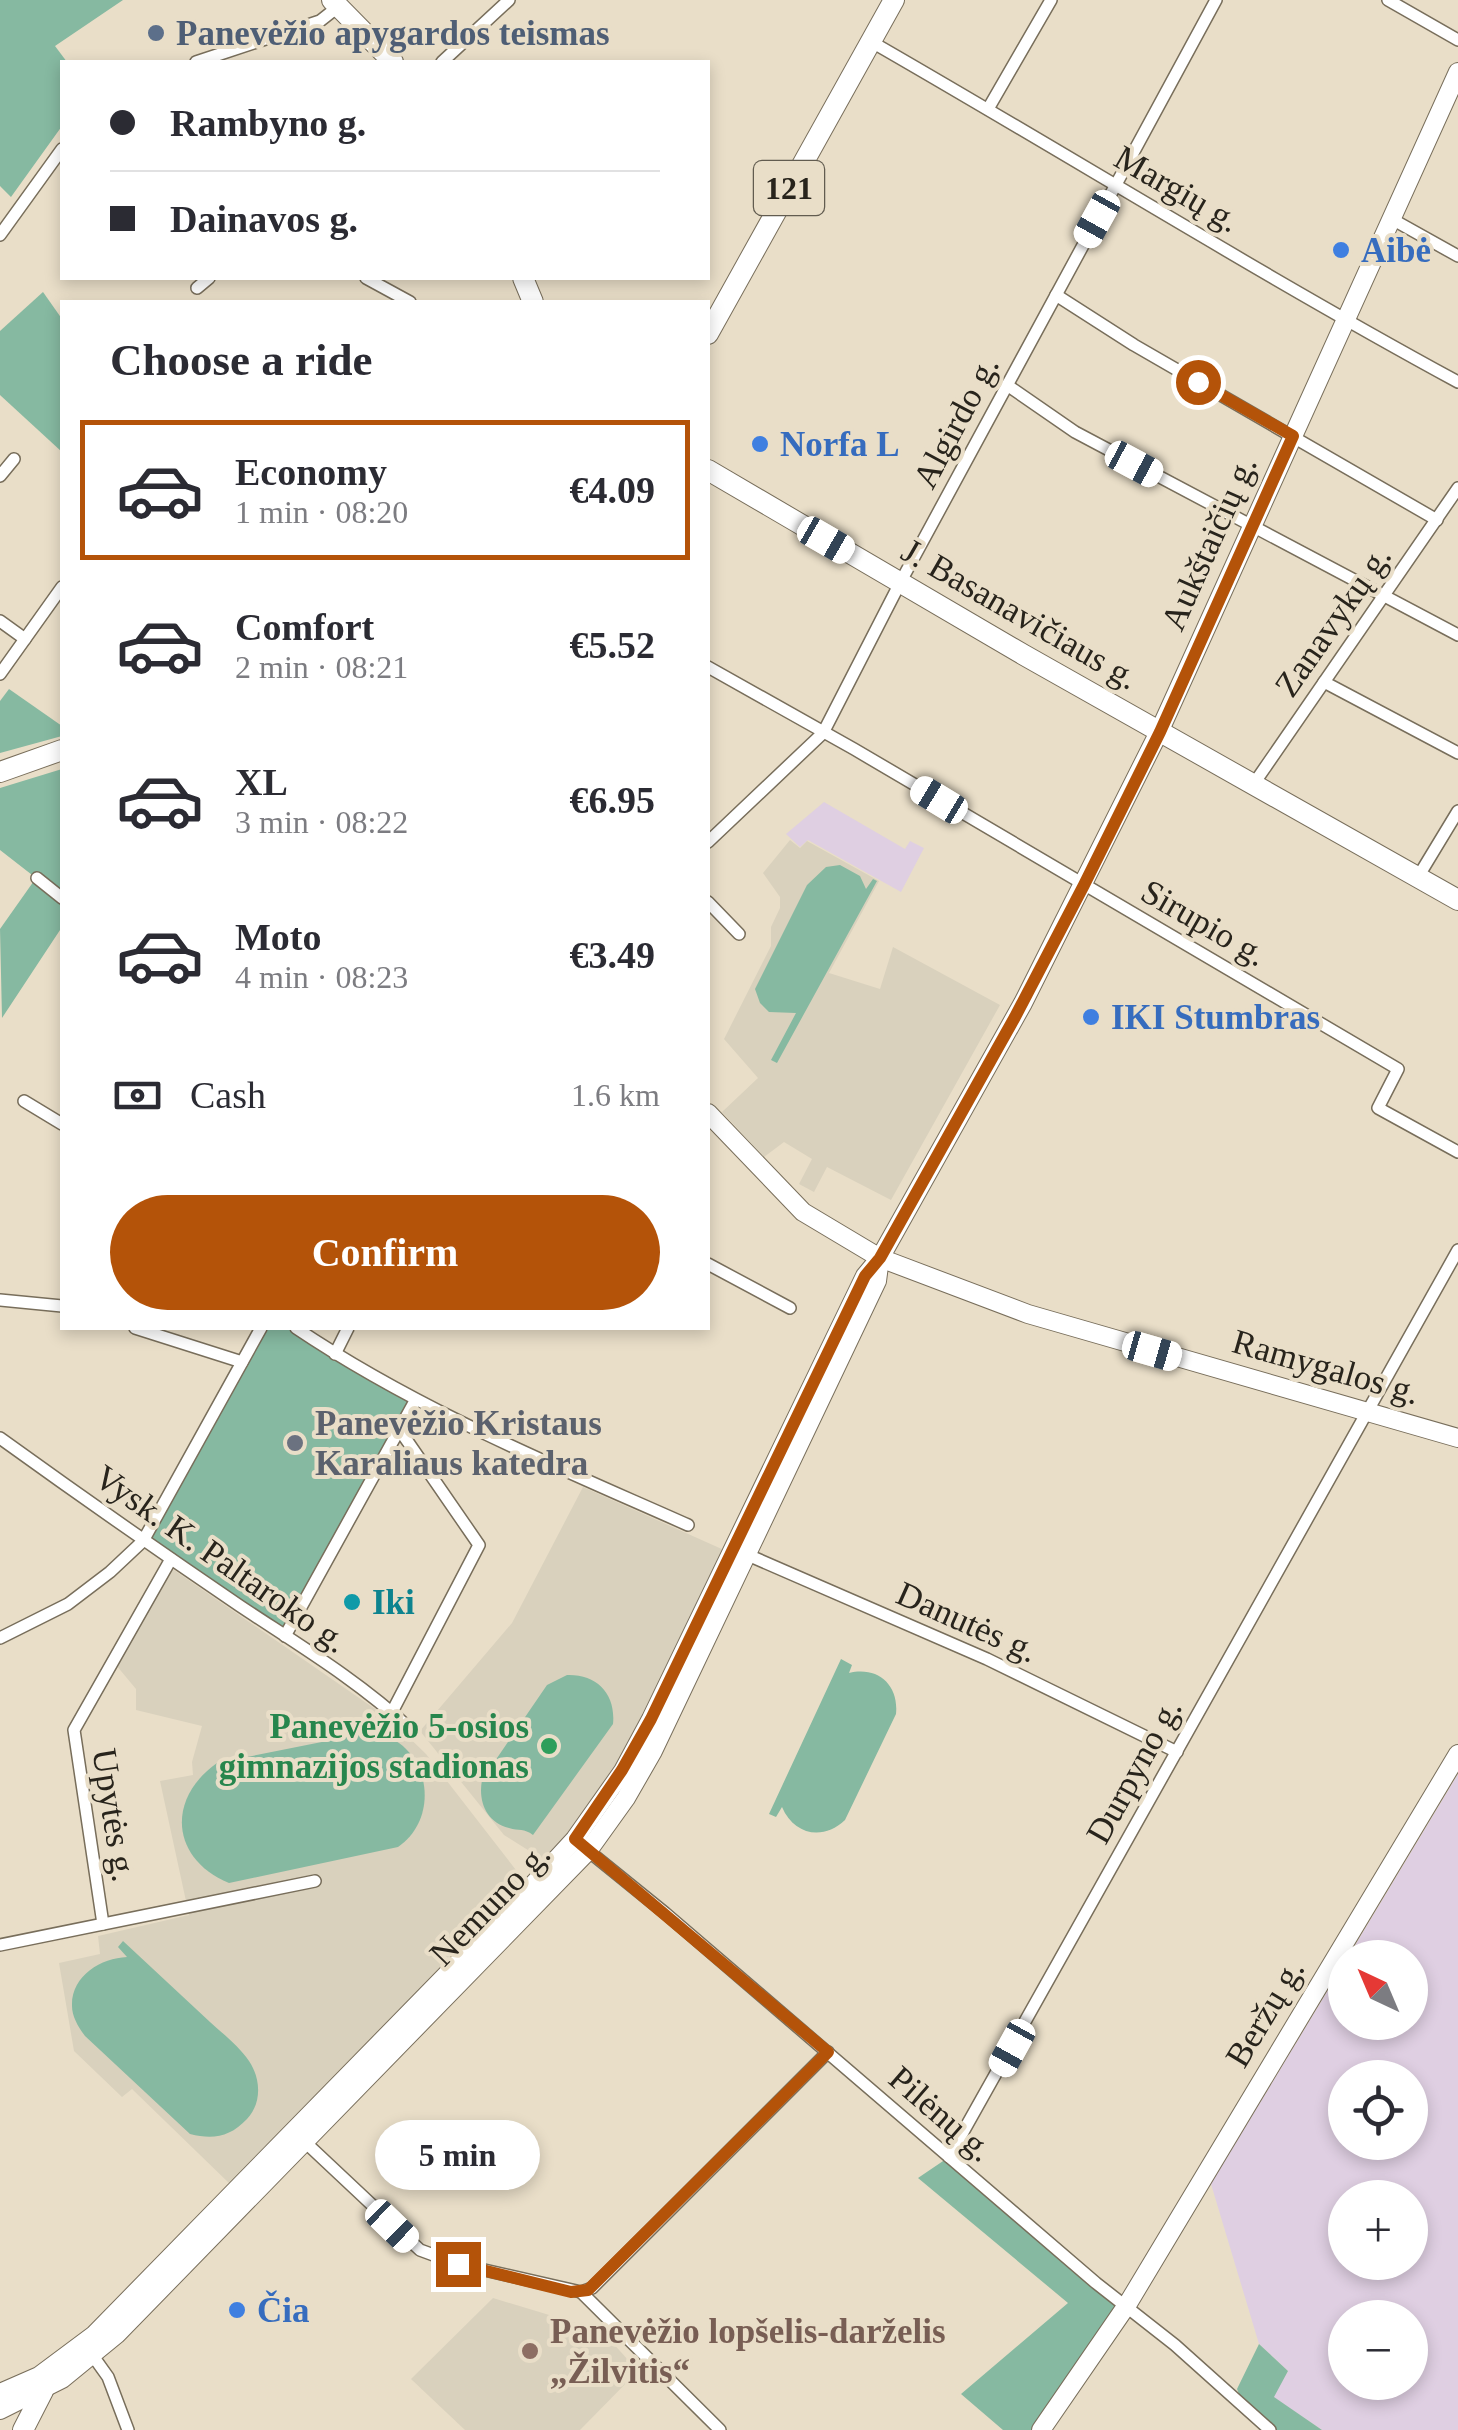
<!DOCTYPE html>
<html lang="en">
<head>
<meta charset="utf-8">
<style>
	:root { --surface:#fff; --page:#f2f2f3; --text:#2b2b33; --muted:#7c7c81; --line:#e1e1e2; --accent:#b45309 }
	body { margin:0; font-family:"Times New Roman",serif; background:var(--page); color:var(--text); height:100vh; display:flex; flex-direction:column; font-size:38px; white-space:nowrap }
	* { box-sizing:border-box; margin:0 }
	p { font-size:32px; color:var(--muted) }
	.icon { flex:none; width:55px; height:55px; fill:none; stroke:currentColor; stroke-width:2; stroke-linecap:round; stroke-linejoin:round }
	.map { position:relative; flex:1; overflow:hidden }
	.panel { position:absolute; left:60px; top:300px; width:650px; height:1030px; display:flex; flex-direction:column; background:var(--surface); border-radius:0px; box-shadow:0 5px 15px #0003 }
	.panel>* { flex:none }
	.banner { position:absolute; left:60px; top:60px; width:650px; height:220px; border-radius:0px; box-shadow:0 5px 15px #0003; display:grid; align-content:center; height:220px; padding:0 50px; background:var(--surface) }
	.needle { width:65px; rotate:316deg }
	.controls { position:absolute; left:1328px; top:1940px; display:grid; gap:20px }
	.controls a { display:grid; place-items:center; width:100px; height:100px; border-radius:50%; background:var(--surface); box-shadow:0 5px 15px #0003; font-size:50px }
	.end { position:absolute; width:45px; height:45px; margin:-22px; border:12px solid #b45309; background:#fff; box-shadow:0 0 0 5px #fff }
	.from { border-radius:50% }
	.bubble { position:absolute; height:70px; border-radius:35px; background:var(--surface); box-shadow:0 5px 15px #0003; font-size:32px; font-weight:700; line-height:70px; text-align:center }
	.car { position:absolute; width:30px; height:60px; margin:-30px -15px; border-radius:12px; box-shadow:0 0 8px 2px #0007; background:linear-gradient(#fff 24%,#345 0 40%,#fff 0 76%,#345 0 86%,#fff 0) }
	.banner b { display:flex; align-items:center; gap:35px; height:95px; font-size:38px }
	.banner b+b { border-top:2px solid var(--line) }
	.banner i { width:25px; height:25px; background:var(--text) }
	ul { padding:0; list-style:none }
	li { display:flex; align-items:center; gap:30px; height:140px; margin:0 20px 15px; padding:0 30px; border:5px solid transparent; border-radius:0px }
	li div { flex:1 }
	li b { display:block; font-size:38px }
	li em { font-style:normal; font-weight:700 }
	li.on { border-color:var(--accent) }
	li>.icon { width:90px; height:90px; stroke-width:1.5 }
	h2 { padding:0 50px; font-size:45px; line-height:120px }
	.pay { display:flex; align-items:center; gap:25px; height:110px; padding:0 50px; font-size:38px }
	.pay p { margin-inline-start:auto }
	.cta { display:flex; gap:20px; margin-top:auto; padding:20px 50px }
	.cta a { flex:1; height:115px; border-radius:60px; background:var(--accent); color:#fff; font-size:40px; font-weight:700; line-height:115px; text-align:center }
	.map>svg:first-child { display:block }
	.industrial { fill:#dfcfe2; fill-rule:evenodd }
	.education { fill:#d9d1bd }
	.green { fill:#86b9a1 }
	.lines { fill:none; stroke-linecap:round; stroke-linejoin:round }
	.minor-casing { stroke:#786e5b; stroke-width:14 }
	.secondary-casing { stroke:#786e5b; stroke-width:20 }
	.primary-casing { stroke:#786e5b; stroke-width:22 }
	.trunk-casing { stroke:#786e5b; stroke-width:22 }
	.minor { stroke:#fff; stroke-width:11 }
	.secondary { stroke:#fff; stroke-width:18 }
	.primary { stroke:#fff; stroke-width:20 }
	.trunk { stroke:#fff; stroke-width:20 }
	.route { stroke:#b45309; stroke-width:12 }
	.service-dot { fill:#5c6f8a; stroke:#e9dec8; stroke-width:4 }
	.shop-dot { fill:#3f7fe0; stroke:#e9dec8; stroke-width:4 }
	.worship-dot { fill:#6b7280; stroke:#e9dec8; stroke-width:4 }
	.culture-dot { fill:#0f9aa8; stroke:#e9dec8; stroke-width:4 }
	.leisure-dot { fill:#2e9e5b; stroke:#e9dec8; stroke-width:4 }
	.education-dot { fill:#8d6e63; stroke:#e9dec8; stroke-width:4 }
	.labels { text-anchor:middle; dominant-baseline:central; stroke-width:8; stroke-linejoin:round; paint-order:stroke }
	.shield { fill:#e9dec8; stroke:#625c50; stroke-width:2.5 }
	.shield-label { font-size:32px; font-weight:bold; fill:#28241c }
	.service-label { font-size:35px; font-weight:bold; fill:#4e5e75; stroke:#e9dec8; text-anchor:start }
	.street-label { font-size:35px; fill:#28241c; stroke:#e9dec8 }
	.shop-label { font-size:35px; font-weight:bold; fill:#366cbe; stroke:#e9dec8; text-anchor:start }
	.worship-label { font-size:35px; font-weight:bold; fill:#5b616d; stroke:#e9dec8; text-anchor:start }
	.culture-label { font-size:35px; font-weight:bold; fill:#0d838f; stroke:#e9dec8; text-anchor:start }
	.leisure-label { font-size:35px; font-weight:bold; fill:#27864d; stroke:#e9dec8; text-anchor:end }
	.education-label { font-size:35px; font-weight:bold; fill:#785e54; stroke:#e9dec8; text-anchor:start }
</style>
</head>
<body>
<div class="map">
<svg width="1458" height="2430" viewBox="0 0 1458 2430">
	<rect width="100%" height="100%" fill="#e9dec8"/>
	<g class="industrial">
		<polygon points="824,802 905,849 910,841 924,848 901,892 808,840 800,847 786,834"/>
		<path d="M1458,1774V2430H1322L1273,2397L1288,2371L1259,2344L1211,2184L1345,1962V2022H1410V1958L1348,1957ZM1345,2078H1410V2142H1345ZM1345,2198H1410V2262H1345ZM1345,2318H1410V2382H1345Z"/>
	</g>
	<g class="education">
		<polygon points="790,840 800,848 807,841 879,881 829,973 880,989 893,947 1000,1005 891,1200 827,1167 814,1192 799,1184 812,1159 784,1142 764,1157 722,1112 758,1078 724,1039 771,946 771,927 780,908 780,897 763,873"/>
		<polygon points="583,1487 724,1550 643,1721 603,1789 547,1862 504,1835 420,1731 512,1623"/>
		<polygon points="171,1568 391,1720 426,1754 526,1883 232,2186 132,2089 122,2097 74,2051 59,1963 100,1954 98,1936 189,1915 160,1781 193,1775 192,1762 202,1726 136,1710 136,1689 116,1665"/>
		<polygon points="493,2298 602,2331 638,2371 580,2430 465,2430 411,2379"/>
	</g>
	<g class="green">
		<polygon points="0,0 123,0 55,46 67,62 62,62 62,126 11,197 0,186"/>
		<polygon points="43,292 62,319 62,452 0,395 0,331"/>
		<polygon points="9,689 62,726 62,736 0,753 0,701"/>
		<polygon points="62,769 62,927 2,1018 0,929 36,878 0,850 0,788"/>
		<polygon points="840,865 860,876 866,889 873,879 877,881 777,1063 771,1060 796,1013 769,1012 760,1003 755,989 807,885 826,867"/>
		<polygon points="261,1328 296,1328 415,1401 285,1636 143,1541"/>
		<path d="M841,1659L852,1665L849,1673C877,1666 899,1684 896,1714L845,1820C823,1841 794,1835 782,1807L776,1817L769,1814Z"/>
		<path d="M567,1675C597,1674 616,1694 613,1724L533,1835C524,1828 519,1831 509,1828C486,1822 478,1801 482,1780L547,1685Z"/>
		<path d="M372,1732C429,1741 443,1816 398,1847L229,1883C171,1859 166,1799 217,1763Z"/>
		<path d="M123,1941C152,1968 181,1995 210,2022C223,2034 239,2046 249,2061C261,2079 262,2103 247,2119C230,2137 213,2140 190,2134L85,2036C79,2028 72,2017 72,2006C71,1976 101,1958 127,1957L118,1947Z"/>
		<polygon points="949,2157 1127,2305 1041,2430 1003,2430 961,2394 1068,2303 918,2178"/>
		<polygon points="1259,2344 1288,2371 1274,2397 1322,2430 1275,2430 1239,2394 1237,2389"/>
	</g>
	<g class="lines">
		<g class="minor-casing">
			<g id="minor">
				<polyline points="1388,0 1458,40"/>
				<path d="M870,41C1067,154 1259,274 1458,382"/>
				<polyline points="196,62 320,21 339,6"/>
				<polyline points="442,62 509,0"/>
				<polyline points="988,109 1051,0"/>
				<polyline points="1390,218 1458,256"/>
				<polyline points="0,235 62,149"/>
				<polyline points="366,278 410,302"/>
				<polyline points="197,288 209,278"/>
				<polyline points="1056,295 1134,345 1437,520"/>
				<polyline points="1007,385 1075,432 1458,635"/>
				<polyline points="0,476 14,459"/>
				<polyline points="0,621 25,639"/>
				<polyline points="708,667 854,749 1398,1069 1378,1108 1458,1152"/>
				<polyline points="0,674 62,587"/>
				<polyline points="1324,682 1458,753"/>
				<polyline points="1253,785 1458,488"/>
				<polyline points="708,842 823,733 900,583 1216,0"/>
				<polyline points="1418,877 1458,811"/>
				<polyline points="37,878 62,898"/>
				<polyline points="708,902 739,934"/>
				<polyline points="24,1101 62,1124"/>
				<polyline points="708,1264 790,1308"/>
				<polyline points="0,1300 62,1306"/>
				<polyline points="135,1328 242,1362"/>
				<path d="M296,1328C418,1410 553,1465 688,1525"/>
				<polyline points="335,1354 348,1328"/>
				<path d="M0,1438C79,1495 159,1551 240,1606C297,1644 359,1681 409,1728"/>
				<polyline points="741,1552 987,1659 1177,1752"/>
				<polyline points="285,1636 415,1401"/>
				<polyline points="0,1638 68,1604 110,1572 143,1541 261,1328"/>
				<polyline points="392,1712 479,1545 399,1429"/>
				<polyline points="586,1849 665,1913 1096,2283 1175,2345 1270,2430"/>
				<polyline points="103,1924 74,1730 171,1559"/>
				<polyline points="0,1945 315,1881"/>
				<polyline points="305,2142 420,2250 458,2264 581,2292 592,2288 828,2052"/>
				<polyline points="949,2157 1458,1250"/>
				<polyline points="581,2292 720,2430"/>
				<polyline points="93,2356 108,2377 128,2430"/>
			</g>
		</g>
		<g class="secondary-casing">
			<g id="secondary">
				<polyline points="708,1113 803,1212 880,1258 1028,1314 1458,1438"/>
				<polyline points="0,2393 39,2376 94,2335 504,1916 575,1839 623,1771 651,1719 865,1276 880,1258 1023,1003 1159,732 1458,72"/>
				<polyline points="0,2410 62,2379 117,2334 588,1851 626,1798 653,1751 877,1281 880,1258"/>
				<polyline points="1041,2430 1127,2305 1458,1754"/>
			</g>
		</g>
		<g class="primary-casing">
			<g id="primary">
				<polyline points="708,334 894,0"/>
				<polyline points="23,2430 43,2391"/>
			</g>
		</g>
		<g class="trunk-casing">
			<g id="trunk">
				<polyline points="332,0 393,62"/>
				<polyline points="523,278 533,302"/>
				<polyline points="708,470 1024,655 1458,900"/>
				<polyline points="0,772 62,750"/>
			</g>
		</g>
		<use href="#minor" class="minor"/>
		<use href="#secondary" class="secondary"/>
		<use href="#primary" class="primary"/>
		<use href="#trunk" class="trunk"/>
	</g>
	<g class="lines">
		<polyline class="route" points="458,2264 571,2292 588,2290 828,2052 575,1839 622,1770 651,1719 865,1276 880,1258 1015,1017 1084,885 1160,732 1293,436 1198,382"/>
	</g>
	<circle class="service-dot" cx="156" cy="33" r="10"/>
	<g class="shop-dot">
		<circle cx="1341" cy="250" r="10"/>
		<circle cx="760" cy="444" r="10"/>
		<circle cx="1091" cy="1017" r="10"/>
		<circle cx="237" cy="2310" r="10"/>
	</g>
	<circle class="worship-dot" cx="295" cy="1443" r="10"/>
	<circle class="culture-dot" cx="352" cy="1602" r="10"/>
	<circle class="leisure-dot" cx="549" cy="1746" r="10"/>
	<circle class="education-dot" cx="530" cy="2351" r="10"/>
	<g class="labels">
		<rect class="shield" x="754" y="161" width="70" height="54" rx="8"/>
		<g class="shield-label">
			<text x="789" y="188">121</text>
		</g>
		<g class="service-label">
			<text x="176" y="33">Panevėžio apygardos teismas</text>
		</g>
		<g class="street-label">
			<text transform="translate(1177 189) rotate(30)">Margių g.</text>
			<text transform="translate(956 422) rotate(-62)">Algirdo g.</text>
			<text transform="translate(1209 543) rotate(-66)">Aukštaičių g.</text>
			<text transform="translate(1020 614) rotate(30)">J. Basanavičiaus g.</text>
			<text transform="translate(1333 621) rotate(-55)">Zanavykų g.</text>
			<text transform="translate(1204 923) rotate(30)">Sirupio g.</text>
			<text transform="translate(1326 1367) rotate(16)">Ramygalos g.</text>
			<text transform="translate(221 1559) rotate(35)">Vysk. K. Paltaroko g.</text>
			<text transform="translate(967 1622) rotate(24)">Danutės g.</text>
			<text transform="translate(1134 1771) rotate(-61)">Durpyno g.</text>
			<text transform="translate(114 1815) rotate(81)">Upytės g.</text>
			<text transform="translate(490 1904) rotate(-46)">Nemuno g.</text>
			<text transform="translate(1265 2013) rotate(-59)">Beržų g.</text>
			<text transform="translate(941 2114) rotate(41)">Pilėnų g.</text>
		</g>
		<g class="shop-label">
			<text x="1361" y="250">Aibė</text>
			<text x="780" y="444">Norfa L</text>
			<text x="1111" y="1017">IKI Stumbras</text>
			<text x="257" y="2310">Čia</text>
		</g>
		<g class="worship-label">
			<text x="315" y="1423">Panevėžio Kristaus<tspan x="315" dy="40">Karaliaus katedra</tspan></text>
		</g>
		<g class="culture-label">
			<text x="372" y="1602">Iki</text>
		</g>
		<g class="leisure-label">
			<text x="529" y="1726">Panevėžio 5-osios<tspan x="529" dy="40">gimnazijos stadionas</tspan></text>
		</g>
		<g class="education-label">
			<text x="550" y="2331">Panevėžio lopšelis-darželis<tspan x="550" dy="40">„Žilvitis“</tspan></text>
		</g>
	</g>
</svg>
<div class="controls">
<a><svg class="needle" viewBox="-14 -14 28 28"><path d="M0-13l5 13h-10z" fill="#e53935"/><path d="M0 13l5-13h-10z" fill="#7c7c81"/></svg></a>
<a><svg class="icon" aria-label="locate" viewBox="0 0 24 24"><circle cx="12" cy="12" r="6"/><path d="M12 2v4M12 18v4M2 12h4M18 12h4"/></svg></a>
<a>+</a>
<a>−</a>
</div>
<i class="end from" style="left:1198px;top:382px"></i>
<i class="end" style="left:458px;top:2264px"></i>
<div class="bubble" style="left:375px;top:2120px;width:165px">5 min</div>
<i class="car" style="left:1097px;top:219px;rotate:209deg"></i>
<i class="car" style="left:1134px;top:464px;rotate:118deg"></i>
<i class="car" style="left:826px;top:540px;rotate:120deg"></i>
<i class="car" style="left:939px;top:800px;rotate:301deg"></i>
<i class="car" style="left:1152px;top:1351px;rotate:106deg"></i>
<i class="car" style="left:1012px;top:2048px;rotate:209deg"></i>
<i class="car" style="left:392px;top:2226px;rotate:134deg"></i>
<div class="banner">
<b><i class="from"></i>Rambyno g.</b>
<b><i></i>Dainavos g.</b>
</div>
<section class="panel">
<h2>Choose a ride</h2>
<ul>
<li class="on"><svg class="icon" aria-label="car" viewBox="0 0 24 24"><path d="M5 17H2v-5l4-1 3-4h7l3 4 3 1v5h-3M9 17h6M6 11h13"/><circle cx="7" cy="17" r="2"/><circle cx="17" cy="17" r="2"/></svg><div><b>Economy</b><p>1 min · 08:20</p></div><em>€4.09</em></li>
<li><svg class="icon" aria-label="car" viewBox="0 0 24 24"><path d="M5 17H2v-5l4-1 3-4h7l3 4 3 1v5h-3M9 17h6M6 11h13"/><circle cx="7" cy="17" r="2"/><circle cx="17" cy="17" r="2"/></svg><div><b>Comfort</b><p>2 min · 08:21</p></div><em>€5.52</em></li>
<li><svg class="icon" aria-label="car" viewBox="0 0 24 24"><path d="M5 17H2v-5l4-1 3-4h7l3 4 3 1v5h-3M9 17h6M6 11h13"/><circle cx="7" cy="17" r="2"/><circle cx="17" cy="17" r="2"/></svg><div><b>XL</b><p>3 min · 08:22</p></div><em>€6.95</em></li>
<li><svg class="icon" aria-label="car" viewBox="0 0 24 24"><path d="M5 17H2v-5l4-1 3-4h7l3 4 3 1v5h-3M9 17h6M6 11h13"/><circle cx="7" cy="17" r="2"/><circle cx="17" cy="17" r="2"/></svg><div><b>Moto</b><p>4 min · 08:23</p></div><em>€3.49</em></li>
</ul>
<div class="pay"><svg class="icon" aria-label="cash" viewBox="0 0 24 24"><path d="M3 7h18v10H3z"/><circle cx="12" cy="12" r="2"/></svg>Cash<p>1.6 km</p></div>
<div class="cta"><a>Confirm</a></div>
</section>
</div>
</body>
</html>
